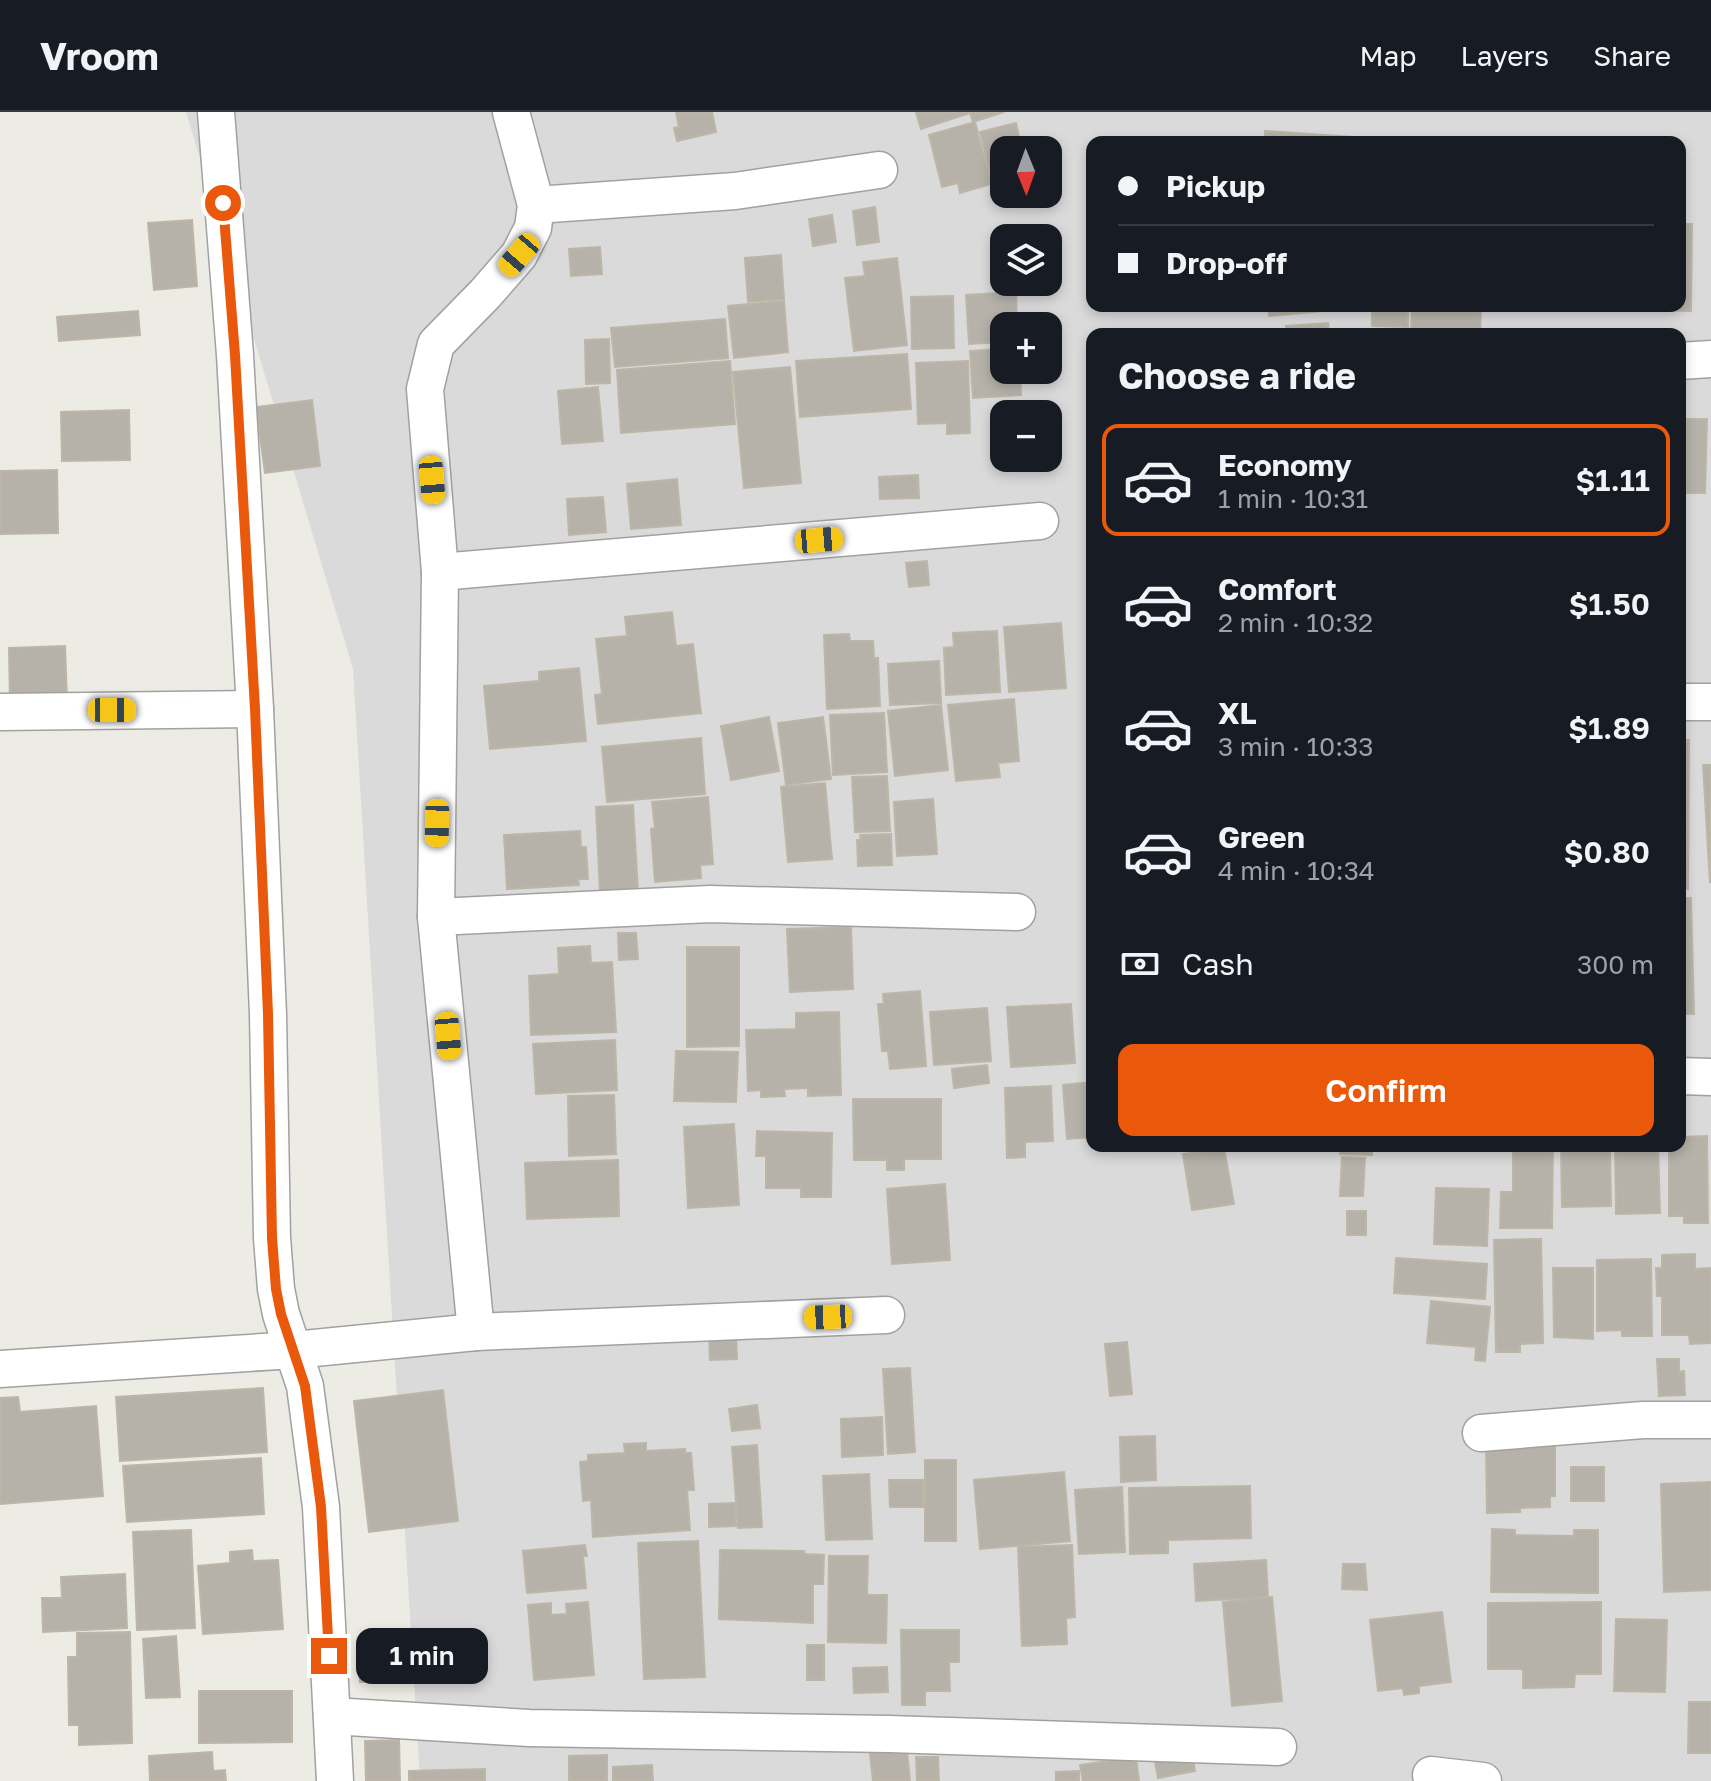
<!DOCTYPE html>
<html lang="en">
<head>
<meta charset="utf-8">
<style>
	:root { --surface:#171b24; --page:#242831; --text:#f1f3f6; --muted:#9ea1a6; --line:#363941; --accent:#ea580c }
	body { margin:0; font-family:"Golos Text",sans-serif; background:var(--page); color:var(--text); height:100vh; display:flex; flex-direction:column; font-size:30px; white-space:nowrap }
	* { box-sizing:border-box; margin:0 }
	p { font-size:26px; color:var(--muted) }
	.icon { flex:none; width:44px; height:44px; fill:none; stroke:currentColor; stroke-width:2; stroke-linecap:round; stroke-linejoin:round }
	.map { position:relative; flex:1; overflow:hidden }
	.sheet { position:absolute; left:1086px; top:216px; width:600px; height:824px; display:flex; flex-direction:column; background:var(--surface); border-radius:16px; box-shadow:0 4px 12px #0003 }
	.sheet>* { flex:none }
	.top-card { position:absolute; left:1086px; top:24px; width:600px; height:176px; border-radius:16px; box-shadow:0 4px 12px #0003; display:grid; align-content:center; height:176px; padding:0 32px; background:var(--surface) }
	.needle { width:52px; rotate:179deg }
	.fabs { position:absolute; left:990px; top:24px; display:grid; gap:16px }
	.fabs a { display:grid; place-items:center; width:72px; height:72px; border-radius:16px; background:var(--surface); box-shadow:0 4px 12px #0003; font-size:40px }
	.end { position:absolute; width:36px; height:36px; margin:-18px; border:10px solid #ea580c; background:#fff; box-shadow:0 0 0 4px #fff }
	.from { border-radius:50% }
	.bubble { position:absolute; height:56px; border-radius:16px; background:var(--surface); box-shadow:0 4px 12px #0003; font-size:26px; font-weight:600; line-height:56px; text-align:center }
	.car { position:absolute; width:24px; height:48px; margin:-24px -12px; border-radius:10px; box-shadow:0 0 6px 2px #0007; background:linear-gradient(#f5c518 24%,#345 0 40%,#f5c518 0 76%,#345 0 86%,#f5c518 0) }
	.top-card b { display:flex; align-items:center; gap:28px; height:76px; font-size:30px }
	.top-card b+b { border-top:2px solid var(--line) }
	.top-card i { width:20px; height:20px; background:var(--text) }
	ul { padding:0; list-style:none }
	li { display:flex; align-items:center; gap:24px; height:112px; margin:0 16px 12px; padding:0 16px; border:4px solid transparent; border-radius:16px }
	li div { flex:1 }
	li b { display:block; font-size:30px }
	li em { font-style:normal; font-weight:600 }
	li.active { border-color:var(--accent) }
	li>.icon { width:72px; height:72px; stroke-width:1.5 }
	h2 { padding:0 32px; font-size:36px; line-height:96px }
	.pay { display:flex; align-items:center; gap:20px; height:88px; padding:0 32px; font-size:30px }
	.pay p { margin-inline-start:auto }
	.cta { display:flex; gap:16px; margin-top:auto; padding:16px 32px }
	.cta a { flex:1; height:92px; border-radius:16px; background:var(--accent); color:#fff; font-size:32px; font-weight:600; line-height:92px; text-align:center }
	header { display:flex; align-items:center; gap:48px; box-sizing:border-box; height:112px; padding:0 40px; background:var(--surface); border-bottom:2px solid var(--line) }
	header strong { font-size:38px }
	nav { display:flex; gap:44px; margin-inline-start:auto; font-size:28px }
	.map>svg:first-child { display:block }
	.residential { fill:#dbdada; fill-rule:evenodd }
	.building { fill:#b6b2aa; stroke:#bdb6a7; stroke-width:2 }
	.lines { fill:none; stroke-linecap:round; stroke-linejoin:round }
	.minor-casing { stroke:#a1a1a1; stroke-width:39 }
	.minor { stroke:#fff; stroke-width:36 }
	.route { stroke:#ea580c; stroke-width:10 }
</style>
</head>
<body>
<header>
<strong>Vroom</strong>
<nav><a>Map</a><a>Layers</a><a>Share</a></nav>
</header>
<div class="map">
<svg width="1711" height="1669" viewBox="0 0 1711 1669">
	<rect width="100%" height="100%" fill="#edece4"/>
	<path class="residential" d="M186,0H1711V1669H420L353,557ZM1092,30H1680V194H1092ZM1004,38H1048V82H1004ZM1004,126H1048V170H1004ZM1004,214H1048V258H1004ZM1092,222H1680V1034H1092ZM1004,302H1048V346H1004Z"/>
	<g class="building">
		<polygon points="676,0 712,0 716,20 677,29 674,16 679,15"/>
		<polygon points="916,0 1004,0 973,10 970,1 921,17"/>
		<polygon points="975,10 991,72 960,81 958,71 942,75 929,23"/>
		<polygon points="1016,11 1022,38 1004,38 1004,57 990,61 980,20"/>
		<polygon points="1265,19 1382,27 1382,30 1265,30"/>
		<polygon points="875,95 879,130 857,133 853,99"/>
		<polygon points="832,103 836,130 813,134 809,107"/>
		<polygon points="192,108 197,174 154,178 148,111"/>
		<polygon points="1680,112 1692,112 1691,199 1635,198 1635,194 1680,194"/>
		<polygon points="600,135 602,162 571,164 569,137"/>
		<polygon points="781,143 784,187 748,190 745,146"/>
		<polygon points="897,146 907,233 854,239 845,166 865,164 863,150"/>
		<polygon points="1016,180 1017,214 1004,214 1004,230 969,232 966,183"/>
		<polygon points="953,184 954,236 912,237 911,185"/>
		<polygon points="784,189 788,240 734,246 728,194"/>
		<polygon points="1268,194 1353,194 1353,196 1269,204"/>
		<polygon points="1372,194 1408,194 1408,215 1372,214"/>
		<polygon points="1412,194 1481,194 1480,222 1411,220"/>
		<polygon points="138,199 140,223 59,229 57,205"/>
		<polygon points="725,207 728,246 615,255 611,216"/>
		<polygon points="1328,211 1329,222 1286,222 1286,214"/>
		<polygon points="609,227 610,271 586,272 585,228"/>
		<polygon points="1004,237 1004,258 1020,258 1021,283 973,286 970,239"/>
		<polygon points="907,242 911,297 800,305 796,249"/>
		<polygon points="730,249 735,312 621,321 617,258"/>
		<polygon points="968,249 970,321 947,322 947,311 918,312 916,251"/>
		<polygon points="790,255 801,371 744,376 733,260"/>
		<polygon points="598,275 603,329 562,332 558,279"/>
		<polygon points="312,288 320,354 265,361 256,295"/>
		<polygon points="129,298 130,348 62,349 61,300"/>
		<polygon points="1680,307 1707,307 1705,381 1680,381"/>
		<polygon points="57,358 58,421 0,422 0,359"/>
		<polygon points="918,363 919,386 880,387 879,365"/>
		<polygon points="677,367 681,413 631,417 627,372"/>
		<polygon points="603,385 606,420 569,423 567,387"/>
		<polygon points="927,449 929,473 909,475 906,451"/>
		<polygon points="672,500 676,534 693,532 701,601 598,612 595,583 602,582 596,527 627,524 625,505"/>
		<polygon points="1061,511 1066,576 1009,580 1004,515"/>
		<polygon points="997,519 1000,580 946,583 944,536 954,535 953,521"/>
		<polygon points="849,522 850,529 873,529 874,546 878,546 880,594 827,597 824,523"/>
		<polygon points="65,534 67,588 10,590 9,536"/>
		<polygon points="939,549 941,591 890,593 888,552"/>
		<polygon points="579,556 586,629 490,637 484,574 539,569 539,560"/>
		<polygon points="1014,587 1019,649 998,651 1000,665 956,669 948,593"/>
		<polygon points="941,593 948,658 895,664 888,599"/>
		<polygon points="884,601 887,660 833,663 830,603"/>
		<polygon points="769,605 779,659 731,668 721,614"/>
		<polygon points="823,605 831,667 786,673 778,611"/>
		<polygon points="701,626 705,682 607,690 602,635"/>
		<polygon points="1680,628 1689,628 1688,777 1680,777"/>
		<polygon points="1703,653 1711,653 1710,771"/>
		<polygon points="887,664 890,719 855,720 852,665"/>
		<polygon points="825,671 832,747 788,750 781,675"/>
		<polygon points="708,685 713,752 700,753 701,766 655,770 651,717 655,716 652,690"/>
		<polygon points="933,687 937,742 897,744 894,690"/>
		<polygon points="633,693 638,780 600,782 596,695"/>
		<polygon points="580,719 581,735 586,735 588,767 578,767 579,773 507,777 504,723"/>
		<polygon points="891,722 892,753 858,754 857,728 861,728 860,723"/>
		<polygon points="1680,786 1691,786 1694,902 1680,902"/>
		<polygon points="851,815 853,877 790,880 787,817"/>
		<polygon points="618,821 636,821 638,847 619,848"/>
		<polygon points="590,834 591,851 612,850 616,920 531,923 529,864 559,862 558,836"/>
		<polygon points="687,835 739,835 739,934 687,935"/>
		<polygon points="920,879 926,954 890,957 888,939 882,939 878,892 884,892 883,882"/>
		<polygon points="1071,892 1075,951 1011,955 1007,895"/>
		<polygon points="987,896 991,949 934,953 930,900"/>
		<polygon points="839,900 841,983 808,984 808,976 784,977 785,984 761,985 761,978 748,979 746,918 796,917 796,901"/>
		<polygon points="615,928 617,978 536,982 533,932"/>
		<polygon points="676,939 738,940 736,990 674,989"/>
		<polygon points="987,953 989,971 954,976 952,957"/>
		<polygon points="1092,970 1092,1025 1067,1027 1063,973"/>
		<polygon points="1051,974 1053,1029 1025,1030 1025,1045 1007,1046 1005,976"/>
		<polygon points="614,983 616,1042 569,1044 568,984"/>
		<polygon points="853,987 941,987 941,1047 904,1047 904,1058 887,1058 887,1048 854,1048"/>
		<polygon points="734,1012 739,1093 688,1096 684,1015"/>
		<polygon points="757,1019 832,1021 831,1085 801,1085 801,1076 766,1076 766,1044 756,1044"/>
		<polygon points="1707,1024 1708,1111 1684,1111 1684,1104 1669,1104 1669,1034 1680,1034 1680,1025"/>
		<polygon points="1340,1034 1372,1034 1372,1043 1340,1042"/>
		<polygon points="1513,1034 1553,1034 1552,1116 1500,1116 1501,1080 1513,1080"/>
		<polygon points="1561,1034 1610,1034 1611,1094 1562,1095"/>
		<polygon points="1615,1034 1658,1034 1660,1101 1616,1102"/>
		<polygon points="1224,1036 1234,1092 1192,1098 1183,1042"/>
		<polygon points="1342,1045 1365,1046 1363,1084 1340,1084"/>
		<polygon points="618,1048 619,1104 527,1107 525,1051"/>
		<polygon points="945,1072 950,1148 892,1152 887,1077"/>
		<polygon points="1436,1076 1489,1077 1487,1134 1434,1132"/>
		<rect x="1347" y="1099" width="19" height="24"/>
		<polygon points="1541,1127 1543,1231 1520,1232 1520,1240 1496,1240 1494,1128"/>
		<polygon points="1695,1142 1695,1157 1711,1156 1711,1231 1690,1232 1689,1223 1662,1223 1662,1184 1657,1184 1656,1156 1662,1156 1662,1143"/>
		<polygon points="1396,1146 1487,1152 1485,1187 1394,1181"/>
		<polygon points="1651,1147 1652,1224 1622,1224 1622,1218 1597,1219 1597,1148"/>
		<polygon points="1553,1156 1593,1156 1593,1227 1554,1225"/>
		<polygon points="1431,1189 1490,1195 1485,1249 1475,1248 1476,1235 1427,1231"/>
		<polygon points="736,1223 737,1247 710,1248 709,1224"/>
		<polygon points="1127,1230 1132,1282 1110,1284 1105,1232"/>
		<polygon points="1657,1247 1679,1247 1679,1260 1684,1259 1685,1283 1659,1284"/>
		<polygon points="910,1256 915,1340 888,1342 883,1257"/>
		<polygon points="263,1276 267,1340 120,1349 116,1285"/>
		<polygon points="443,1278 458,1409 369,1420 354,1289"/>
		<polygon points="18,1285 20,1300 96,1294 103,1384 0,1392 0,1286"/>
		<polygon points="757,1293 760,1316 732,1319 729,1297"/>
		<polygon points="882,1305 883,1343 842,1345 841,1307"/>
		<polygon points="1155,1324 1156,1368 1121,1370 1120,1325"/>
		<polygon points="646,1331 646,1339 685,1337 685,1341 691,1341 694,1378 687,1378 690,1418 593,1425 591,1388 583,1389 580,1350 588,1349 588,1343 625,1341 624,1332"/>
		<polygon points="757,1333 762,1415 738,1416 732,1335"/>
		<polygon points="1555,1335 1555,1384 1550,1384 1550,1395 1520,1396 1520,1400 1487,1401 1486,1336"/>
		<polygon points="261,1346 264,1402 127,1410 123,1354"/>
		<rect x="925" y="1348" width="31" height="81"/>
		<rect x="1571" y="1355" width="33" height="34"/>
		<polygon points="1064,1360 1070,1429 980,1437 974,1368"/>
		<polygon points="869,1362 872,1427 826,1428 823,1364"/>
		<polygon points="889,1368 923,1368 923,1395 890,1395"/>
		<polygon points="1711,1370 1711,1478 1664,1480 1661,1372"/>
		<polygon points="1250,1374 1251,1426 1168,1428 1168,1441 1130,1442 1129,1376"/>
		<polygon points="1122,1375 1125,1440 1079,1442 1075,1378"/>
		<polygon points="735,1391 736,1414 709,1415 709,1392"/>
		<polygon points="1492,1417 1515,1418 1515,1423 1574,1424 1574,1418 1598,1418 1598,1481 1491,1480"/>
		<polygon points="191,1418 195,1516 137,1518 133,1420"/>
		<polygon points="698,1429 705,1565 644,1567 638,1431"/>
		<polygon points="585,1433 587,1444 583,1444 586,1476 527,1481 523,1439"/>
		<polygon points="1072,1433 1075,1505 1066,1506 1067,1532 1022,1534 1018,1435"/>
		<polygon points="252,1438 253,1449 278,1448 283,1517 203,1522 198,1454 230,1451 230,1440"/>
		<polygon points="720,1438 804,1439 805,1442 824,1443 823,1472 813,1472 813,1511 719,1507"/>
		<polygon points="829,1444 868,1444 867,1483 887,1483 886,1531 828,1530"/>
		<polygon points="1266,1448 1268,1485 1196,1489 1194,1452"/>
		<polygon points="1343,1452 1365,1452 1367,1478 1342,1477"/>
		<polygon points="125,1462 127,1516 43,1520 42,1486 62,1486 61,1465"/>
		<polygon points="1272,1485 1282,1589 1232,1594 1223,1490"/>
		<polygon points="588,1490 594,1563 534,1568 528,1493 551,1491 551,1503 567,1502 566,1492"/>
		<polygon points="1601,1490 1601,1562 1575,1562 1574,1575 1523,1576 1523,1557 1488,1557 1488,1491"/>
		<polygon points="1442,1500 1451,1570 1419,1574 1419,1581 1404,1583 1403,1576 1378,1579 1370,1508"/>
		<polygon points="1616,1507 1667,1508 1665,1580 1614,1579"/>
		<polygon points="901,1518 959,1518 959,1550 949,1550 950,1579 925,1579 925,1593 902,1593"/>
		<polygon points="130,1520 132,1631 79,1633 79,1613 69,1613 68,1545 77,1545 77,1521"/>
		<polygon points="176,1524 180,1585 146,1586 143,1527"/>
		<rect x="807" y="1533" width="17" height="35"/>
		<polygon points="394,1547 394,1569 360,1570 359,1548"/>
		<polygon points="887,1555 888,1580 854,1581 853,1556"/>
		<polygon points="199,1579 292,1579 292,1630 199,1631"/>
		<polygon points="1689,1590 1711,1590 1711,1641 1688,1641"/>
		<polygon points="399,1628 400,1669 366,1669 365,1629"/>
		<polygon points="907,1638 910,1669 873,1669 870,1642"/>
		<polygon points="212,1640 213,1659 225,1658 226,1669 150,1669 149,1644"/>
		<polygon points="607,1643 607,1669 569,1669 569,1644"/>
		<polygon points="1192,1643 1195,1659 1158,1666 1155,1650"/>
		<polygon points="916,1645 938,1645 939,1669 917,1669"/>
		<polygon points="1136,1645 1139,1669 1083,1669 1080,1653"/>
		<polygon points="652,1653 653,1669 613,1669 613,1655"/>
		<polygon points="485,1657 485,1669 409,1669 409,1659"/>
		<polygon points="1079,1659 1079,1669 1056,1669 1056,1660"/>
	</g>
	<g class="lines">
		<g class="minor-casing">
			<g id="minor">
				<polyline points="216,0 235,243 255,597 268,902 272,1126 276,1177 281,1202 305,1274 321,1395 335,1669"/>
				<polyline points="536,93 735,79 879,58"/>
				<polyline points="1680,249 1711,247"/>
				<polyline points="440,460 1040,409"/>
				<polyline points="1680,590 1711,590"/>
				<polyline points="0,600 255,597"/>
				<polyline points="436,805 710,792 1017,800"/>
				<polyline points="1680,964 1711,965"/>
				<polyline points="476,1220 436,805 440,460 425,277 436,232 485,182 519,143 533,116 536,93 511,0"/>
				<polyline points="0,1257 294,1238 476,1220 886,1203"/>
				<polyline points="1481,1321 1643,1308 1711,1308"/>
				<polyline points="332,1604 529,1616 889,1622 1278,1635"/>
				<polyline points="1431,1663 1483,1669"/>
			</g>
		</g>
		<use href="#minor" class="minor"/>
	</g>
	<g class="lines">
		<polyline class="route" points="223,91 235,243 255,597 268,902 272,1126 276,1177 281,1202 305,1274 321,1395 329,1544"/>
	</g>
</svg>
<div class="fabs">
<a><svg class="needle" viewBox="-14 -14 28 28"><path d="M0-13l5 13h-10z" fill="#e53935"/><path d="M0 13l5-13h-10z" fill="#9ea1a6"/></svg></a>
<a><svg class="icon" aria-label="layers" viewBox="0 0 24 24"><path d="M12 4l9 5-9 5-9-5zM3 14l9 5 9-5"/></svg></a>
<a>+</a>
<a>−</a>
</div>
<i class="end from" style="left:223px;top:91px"></i>
<i class="end" style="left:329px;top:1544px"></i>
<div class="bubble" style="left:356px;top:1516px;width:132px">1 min</div>
<i class="car" style="left:519px;top:143px;rotate:221deg"></i>
<i class="car" style="left:432px;top:368px;rotate:175deg"></i>
<i class="car" style="left:819px;top:428px;rotate:85deg"></i>
<i class="car" style="left:112px;top:598px;rotate:90deg"></i>
<i class="car" style="left:437px;top:711px;rotate:181deg"></i>
<i class="car" style="left:448px;top:924px;rotate:175deg"></i>
<i class="car" style="left:828px;top:1205px;rotate:268deg"></i>
<div class="top-card">
<b><i class="from"></i>Pickup</b>
<b><i></i>Drop-off</b>
</div>
<section class="sheet">
<h2>Choose a ride</h2>
<ul>
<li class="active"><svg class="icon" aria-label="car" viewBox="0 0 24 24"><path d="M5 17H2v-5l4-1 3-4h7l3 4 3 1v5h-3M9 17h6M6 11h13"/><circle cx="7" cy="17" r="2"/><circle cx="17" cy="17" r="2"/></svg><div><b>Economy</b><p>1 min · 10:31</p></div><em>$1.11</em></li>
<li><svg class="icon" aria-label="car" viewBox="0 0 24 24"><path d="M5 17H2v-5l4-1 3-4h7l3 4 3 1v5h-3M9 17h6M6 11h13"/><circle cx="7" cy="17" r="2"/><circle cx="17" cy="17" r="2"/></svg><div><b>Comfort</b><p>2 min · 10:32</p></div><em>$1.50</em></li>
<li><svg class="icon" aria-label="car" viewBox="0 0 24 24"><path d="M5 17H2v-5l4-1 3-4h7l3 4 3 1v5h-3M9 17h6M6 11h13"/><circle cx="7" cy="17" r="2"/><circle cx="17" cy="17" r="2"/></svg><div><b>XL</b><p>3 min · 10:33</p></div><em>$1.89</em></li>
<li><svg class="icon" aria-label="car" viewBox="0 0 24 24"><path d="M5 17H2v-5l4-1 3-4h7l3 4 3 1v5h-3M9 17h6M6 11h13"/><circle cx="7" cy="17" r="2"/><circle cx="17" cy="17" r="2"/></svg><div><b>Green</b><p>4 min · 10:34</p></div><em>$0.80</em></li>
</ul>
<div class="pay"><svg class="icon" aria-label="cash" viewBox="0 0 24 24"><path d="M3 7h18v10H3z"/><circle cx="12" cy="12" r="2"/></svg>Cash<p>300 m</p></div>
<div class="cta"><a>Confirm</a></div>
</section>
</div>
</body>
</html>
